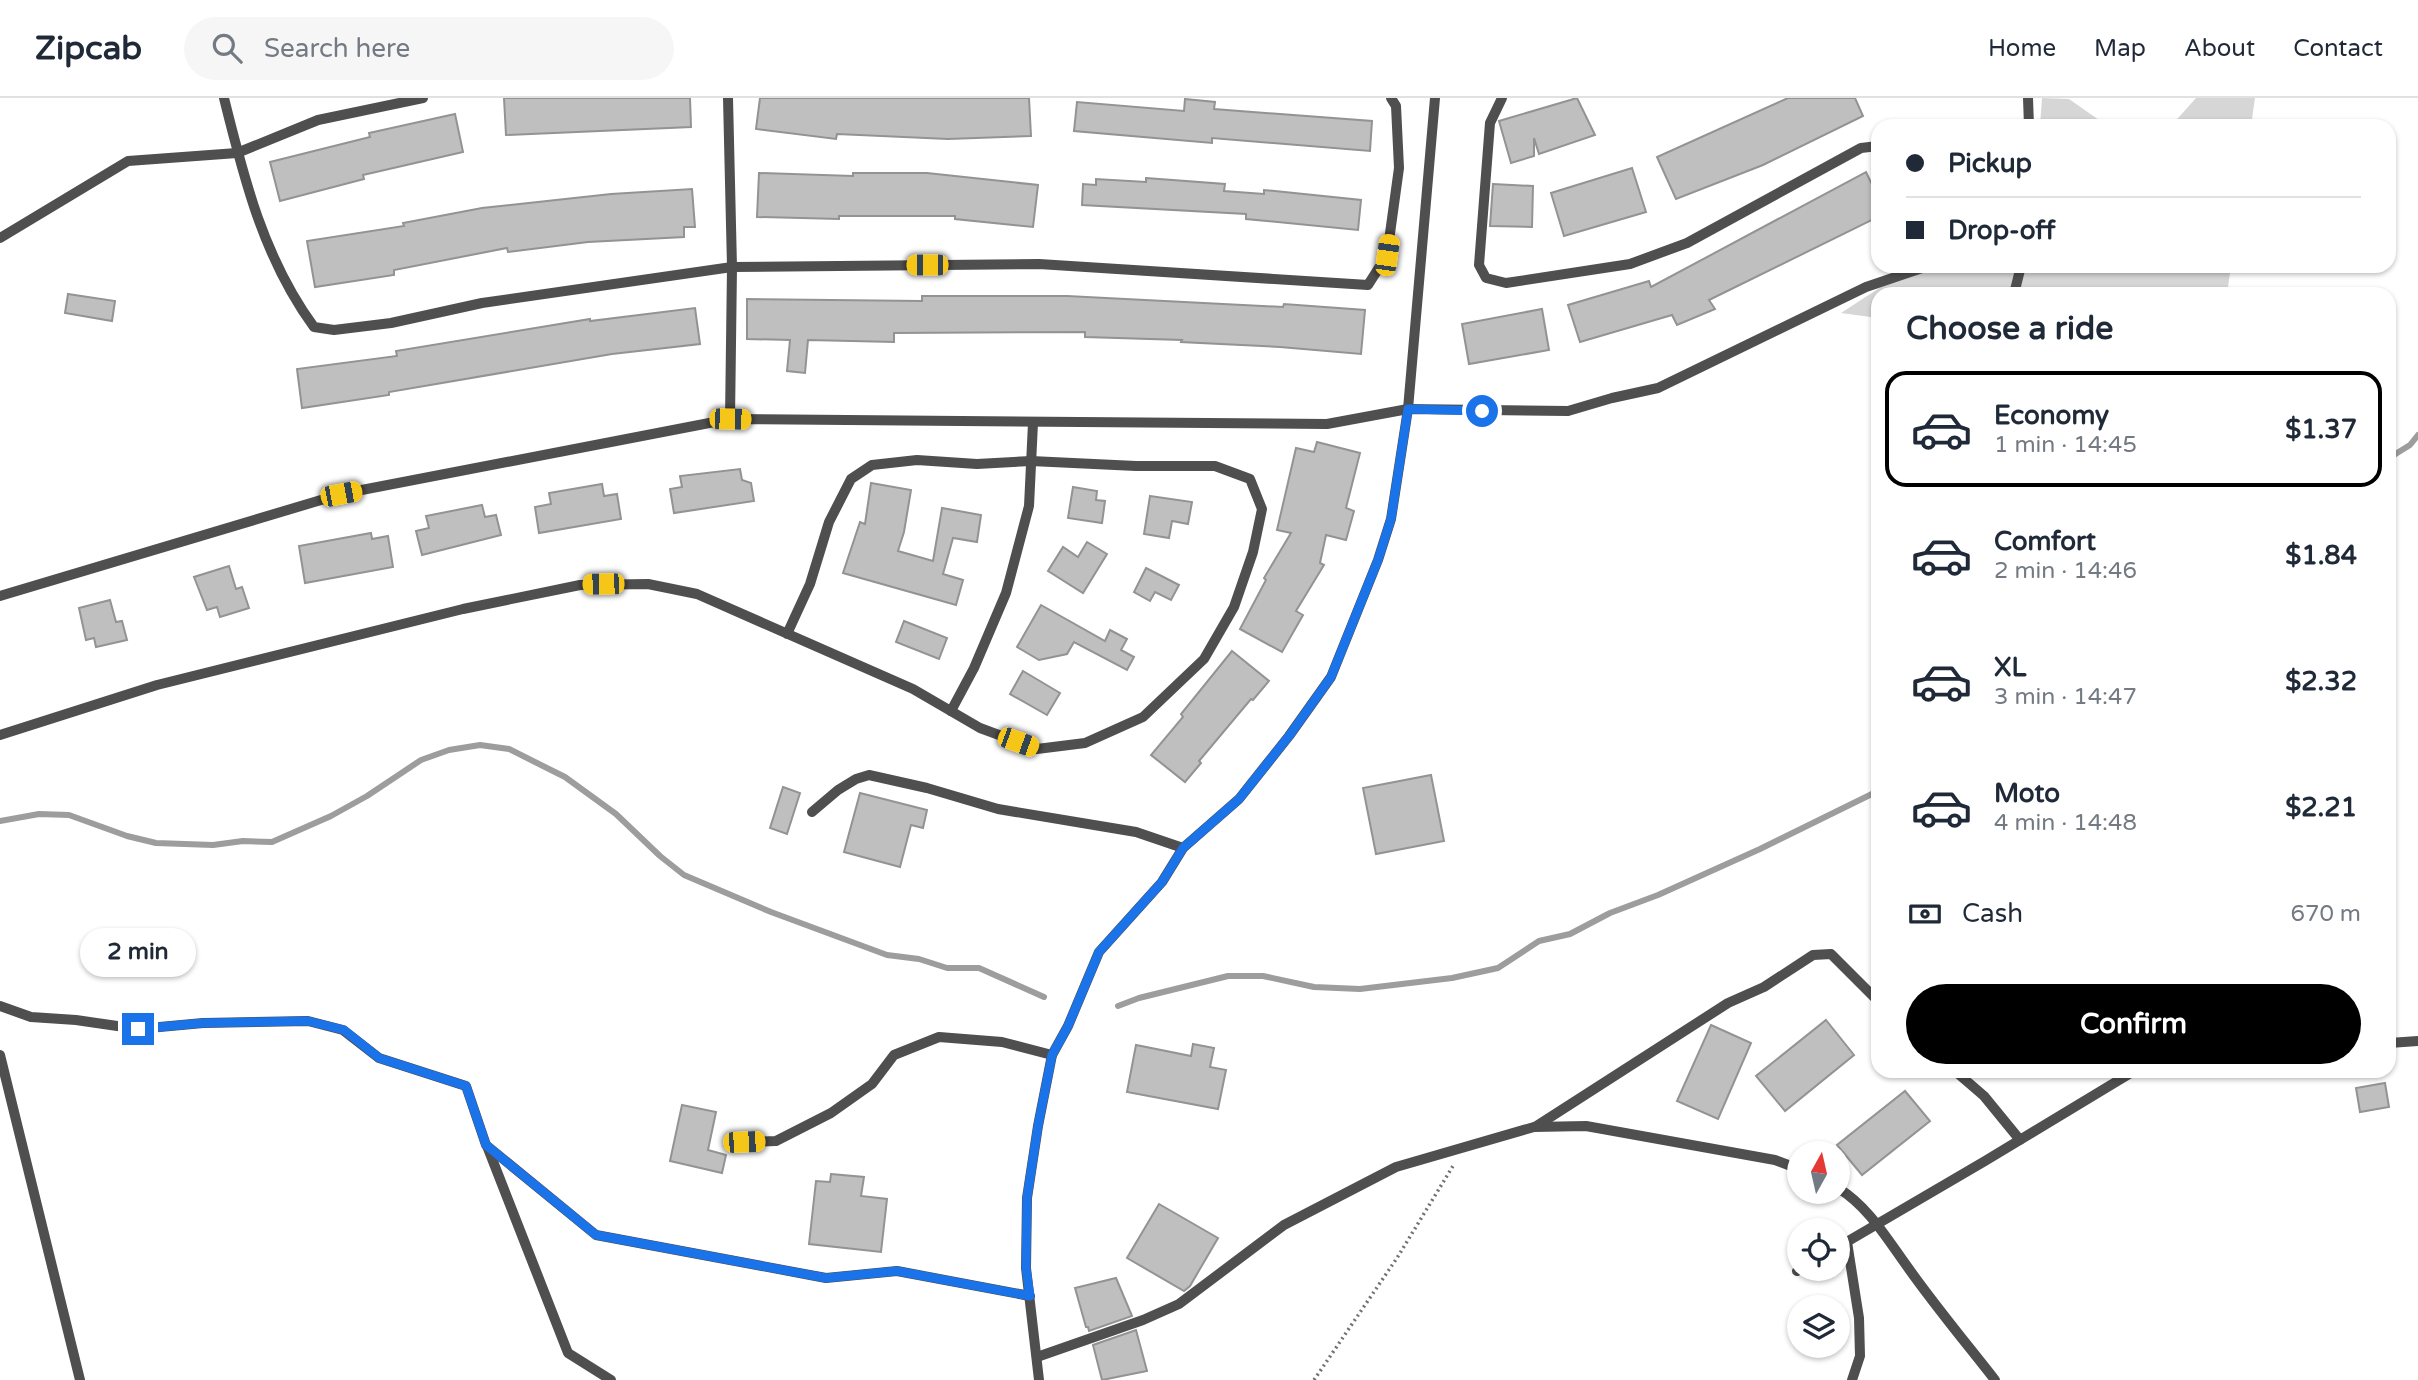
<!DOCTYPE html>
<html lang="en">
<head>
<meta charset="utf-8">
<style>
	:root { --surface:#fff; --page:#f6f6f7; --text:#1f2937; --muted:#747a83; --line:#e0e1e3; --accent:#000 }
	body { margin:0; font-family:"Varela Round",sans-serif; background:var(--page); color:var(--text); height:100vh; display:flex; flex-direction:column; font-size:26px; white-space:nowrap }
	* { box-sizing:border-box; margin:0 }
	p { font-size:23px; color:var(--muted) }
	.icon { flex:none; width:38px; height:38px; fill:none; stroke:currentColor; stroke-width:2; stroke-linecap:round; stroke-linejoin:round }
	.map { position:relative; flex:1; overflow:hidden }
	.side { position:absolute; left:1871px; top:189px; width:525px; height:791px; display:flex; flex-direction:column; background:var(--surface); border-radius:21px; box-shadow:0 2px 5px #0004 }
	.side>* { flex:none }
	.hud { position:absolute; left:1871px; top:21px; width:525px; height:154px; border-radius:21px; box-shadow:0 2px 5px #0004; display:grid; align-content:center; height:154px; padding:0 35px; background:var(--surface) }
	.needle { width:46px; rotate:8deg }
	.fabs { position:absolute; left:1787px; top:1043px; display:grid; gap:14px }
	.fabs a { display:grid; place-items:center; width:63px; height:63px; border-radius:50%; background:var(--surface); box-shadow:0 2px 5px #0004; font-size:35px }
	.end { position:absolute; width:32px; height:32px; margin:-16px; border:9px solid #1a73e8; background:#fff; box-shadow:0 0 0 4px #fff }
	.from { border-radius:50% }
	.bubble { position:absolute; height:49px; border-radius:24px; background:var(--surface); box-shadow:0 2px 5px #0004; font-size:23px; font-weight:700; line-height:49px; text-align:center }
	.car { position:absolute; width:21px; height:42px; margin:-21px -10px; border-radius:9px; box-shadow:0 0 5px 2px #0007; background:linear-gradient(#f5c518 24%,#345 0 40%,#f5c518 0 76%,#345 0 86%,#f5c518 0) }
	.hud b { display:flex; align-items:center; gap:24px; height:66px; font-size:26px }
	.hud b+b { border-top:2px solid var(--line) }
	.hud i { width:18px; height:18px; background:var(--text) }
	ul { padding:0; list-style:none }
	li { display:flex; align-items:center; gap:21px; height:116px; margin:0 14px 10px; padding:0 21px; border:4px solid transparent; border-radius:21px }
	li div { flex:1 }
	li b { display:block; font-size:26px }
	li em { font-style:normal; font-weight:700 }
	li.on { border-color:var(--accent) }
	li>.icon { width:63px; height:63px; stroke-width:1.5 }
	h2 { padding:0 35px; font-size:32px; line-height:84px }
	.pay { display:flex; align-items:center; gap:18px; height:77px; padding:0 35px; font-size:26px }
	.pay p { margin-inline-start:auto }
	.action { display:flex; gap:14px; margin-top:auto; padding:14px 35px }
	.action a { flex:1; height:80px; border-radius:42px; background:var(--accent); color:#fff; font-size:28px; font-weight:700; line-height:80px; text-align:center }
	header { display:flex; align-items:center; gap:42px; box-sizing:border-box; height:98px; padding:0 35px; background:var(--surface); border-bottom:2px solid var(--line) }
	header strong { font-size:33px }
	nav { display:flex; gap:38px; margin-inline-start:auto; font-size:24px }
	.search { width:490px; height:63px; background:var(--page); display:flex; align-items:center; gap:18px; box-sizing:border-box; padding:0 24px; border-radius:38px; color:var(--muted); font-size:26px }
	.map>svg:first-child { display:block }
	.green { fill:#d6d6d6 }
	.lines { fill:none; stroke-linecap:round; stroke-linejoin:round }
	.stream { stroke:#9d9d9d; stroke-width:6 }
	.building { fill:#bfbfbf; stroke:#939393; stroke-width:2 }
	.path { stroke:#717171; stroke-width:3.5; stroke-dasharray:2 3.5; stroke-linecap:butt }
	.service { stroke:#4f4f4f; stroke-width:10 }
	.route { stroke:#1a73e8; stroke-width:9 }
</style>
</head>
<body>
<header>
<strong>Zipcab</strong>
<div class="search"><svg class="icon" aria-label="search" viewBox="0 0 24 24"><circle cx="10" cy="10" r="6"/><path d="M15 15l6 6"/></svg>Search here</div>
<nav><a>Home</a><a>Map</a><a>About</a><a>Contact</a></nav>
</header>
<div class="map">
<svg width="2418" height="1282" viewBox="0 0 2418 1282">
	<rect width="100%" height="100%" fill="#fff"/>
	<g class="green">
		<polygon points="2042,0 2069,1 2099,22 2089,28 2040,28"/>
		<polygon points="2196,0 2255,0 2251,28 2171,28"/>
		<polygon points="1913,168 2231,168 2227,196 1878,196 1878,220 1841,215"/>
	</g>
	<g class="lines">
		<g class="stream">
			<polyline points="2389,360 2410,347 2418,337"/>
			<polyline points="0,723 39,716 69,717 127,738 156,745 213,747 243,743 272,744 331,718 367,698 421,662 449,652 480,647 509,651 565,679 616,716 660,758 684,777 771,814 887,857 919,861 947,870 979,870 1044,899"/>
			<polyline points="1118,908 1139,900 1228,878 1263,878 1314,889 1360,891 1452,880 1498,870 1539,843 1570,836 1610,815 1658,797 1760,751 1878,693"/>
		</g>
	</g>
	<g class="building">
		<polygon points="504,0 690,0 691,29 506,37"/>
		<polygon points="760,0 1029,0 1031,38 948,41 837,36 836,41 756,31"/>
		<polygon points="1577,0 1595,37 1539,56 1534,40 1534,58 1511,65 1499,23"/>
		<polygon points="1788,0 1855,0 1863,18 1763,67 1676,101 1657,59"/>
		<polygon points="1185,1 1215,4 1214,11 1372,23 1370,53 1212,40 1212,45 1074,33 1077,4 1184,13"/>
		<polygon points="455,16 463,54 363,77 364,81 280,103 270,64 370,39 369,35"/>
		<polygon points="1632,70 1646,114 1564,138 1551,95"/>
		<polygon points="1866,74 1878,99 1878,119 1709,202 1715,211 1677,227 1672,217 1580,244 1568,207 1649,183 1651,189"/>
		<polygon points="759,75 853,78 853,75 927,75 1038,87 1033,129 955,121 955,118 839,118 839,121 757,119"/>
		<polygon points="1146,80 1225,86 1224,93 1264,96 1264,92 1361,102 1358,132 1246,121 1246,116 1082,107 1083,86 1096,87 1096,81 1146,84"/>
		<polygon points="1493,86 1533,88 1532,129 1490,128"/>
		<polygon points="692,91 695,129 684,129 684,139 588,144 508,154 507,150 394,172 394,177 315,189 307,143 404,128 403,125 482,110 611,96"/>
		<polygon points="68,196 115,203 112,223 65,215"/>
		<polygon points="922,198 1067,198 1283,209 1284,206 1365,212 1361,256 1280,249 1181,244 1182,242 1085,239 1085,234 894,235 894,244 808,242 805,275 787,273 790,242 747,241 747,201 922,203"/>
		<polygon points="695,210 700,246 612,256 389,294 389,297 302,310 297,271 397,258 396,253 590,221 590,223"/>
		<polygon points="1542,211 1549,252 1469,266 1462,226"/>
		<polygon points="1317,344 1360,355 1346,410 1354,413 1346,442 1326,437 1320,465 1324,467 1296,513 1303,517 1282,554 1240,531 1266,482 1264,480 1291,435 1277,432 1296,350 1314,354"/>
		<polygon points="740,371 742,382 751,385 754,403 674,415 670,391 682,389 680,378"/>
		<polygon points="871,385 911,392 904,434 898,453 933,463 942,410 981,417 977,444 953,440 943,476 963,482 956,507 843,475 860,424 865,426"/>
		<polygon points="602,386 604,398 617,396 621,421 539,435 535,409 551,406 549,395"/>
		<polygon points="1073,389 1097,393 1096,402 1105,403 1102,425 1068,420"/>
		<polygon points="1150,398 1192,404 1188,426 1172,423 1169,440 1144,436"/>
		<polygon points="482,407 485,419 496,417 501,437 422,457 416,433 429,430 426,418"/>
		<polygon points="371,435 372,441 388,438 393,469 305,485 299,448"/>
		<polygon points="1087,444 1107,456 1083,495 1048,473 1063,449 1078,459"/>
		<polygon points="229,468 236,491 242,489 249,510 220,519 217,509 207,512 194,479"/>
		<polygon points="1146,470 1179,487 1171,502 1155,494 1150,503 1134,494"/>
		<polygon points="110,502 116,524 122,523 127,542 96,549 94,540 86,542 79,510"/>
		<polygon points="1041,507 1105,543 1110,532 1127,541 1121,552 1134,559 1127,572 1074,544 1067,556 1039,562 1017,549"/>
		<polygon points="904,523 947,540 939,561 896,544"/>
		<polygon points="1232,553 1269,583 1253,602 1251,601 1199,663 1201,665 1185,684 1151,657 1183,619 1181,616"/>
		<polygon points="1023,573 1060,595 1047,617 1010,596"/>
		<polygon points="1431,677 1444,743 1376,756 1363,690"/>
		<polygon points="783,689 800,695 787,736 770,730"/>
		<polygon points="860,695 927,712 923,730 911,727 900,769 844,754"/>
		<polygon points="1826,922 1854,957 1785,1013 1756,978"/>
		<polygon points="1711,927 1751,945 1718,1021 1677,1003"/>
		<polygon points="1193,946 1214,950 1210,969 1226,972 1218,1011 1127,994 1136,947 1191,958"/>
		<polygon points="2385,985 2389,1009 2360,1014 2356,990"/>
		<polygon points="1905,993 1930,1023 1862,1077 1837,1047"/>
		<polygon points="682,1007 716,1014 708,1052 726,1057 722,1075 670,1063"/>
		<polygon points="831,1076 864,1079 861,1098 887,1101 881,1154 809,1146 816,1083 830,1084"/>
		<polygon points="1159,1106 1218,1140 1190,1188 1184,1193 1127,1160"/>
		<polygon points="1116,1180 1132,1218 1089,1233 1088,1229 1086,1229 1075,1190"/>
		<polygon points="1136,1232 1147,1273 1102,1282 1093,1247"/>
	</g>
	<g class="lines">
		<polyline class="path" points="1314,1282 1397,1160 1453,1068"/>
		<g class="service">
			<path d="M224,0C244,81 264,161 314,229L334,232L391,225L482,205L732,169L1039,166L1368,187L1387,157L1399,70L1396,8L1391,0"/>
			<polyline points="728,0 732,169 730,321"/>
			<polyline points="1502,0 1490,25 1479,167 1486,180 1506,185 1630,166 1687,145 1861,50 1878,48"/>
			<polyline points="2028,0 2029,28"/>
			<polyline points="0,140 128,63 237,55 318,22 423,0"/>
			<polyline points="2014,196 2021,168"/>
			<polyline points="0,498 341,396 730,321 1327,326 1408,311 1568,313 1612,300 1658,290 1866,189 1928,168"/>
			<polyline points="951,613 974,570 1006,495 1029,408 1033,325"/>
			<polyline points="0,637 157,587 463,511 580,487 648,486 697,496 913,591 980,630 1037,651 1085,645 1143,619 1204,561 1234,509 1253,454 1262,411 1250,381 1215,368 1136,368 1031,363 977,366 917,362 872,367 851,381 829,424 810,486 787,536"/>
			<polyline points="812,714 838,692 856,681 869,677 927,690 998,711 1136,734 1183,750"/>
			<polyline points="0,908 31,919 76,922 138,931 203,925 308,923 343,932 379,960 466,988 486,1047 596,1137 826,1180 897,1173 1030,1198"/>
			<polyline points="2389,945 2418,943"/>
			<polyline points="0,957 80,1282"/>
			<polyline points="1955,973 1984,998 2020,1042"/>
			<polyline points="1535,1029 1728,905 1764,889 1813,857 1831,856 1878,903"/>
			<polyline points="744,1044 776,1043 831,1015 872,986 894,957 939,939 1002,944 1052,957"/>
			<polyline points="487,1048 568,1255 611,1282"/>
			<path d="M1838,1090C1869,1109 1887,1141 1909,1171C1936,1209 1966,1245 1995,1282"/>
			<polyline points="1847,1144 1859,1220 1860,1258 1852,1282"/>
			<polyline points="1838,1149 1985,1063 2134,973"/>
			<polyline points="1797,1173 1801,1171"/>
			<polyline points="1037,1259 1143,1222 1179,1206 1284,1127 1396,1069 1534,1029 1586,1028 1775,1062 1799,1071"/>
			<polyline points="1039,1282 1026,1170 1027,1100 1038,1028 1052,957 1068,928 1099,854 1162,784 1183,750 1239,701 1289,638 1331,579 1378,462 1391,421 1408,311 1435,0"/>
		</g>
	</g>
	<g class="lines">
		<polyline class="route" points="138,931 203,925 308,923 344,932 379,960 466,988 486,1047 596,1137 826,1180 897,1173 1030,1198 1026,1170 1027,1100 1038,1028 1052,957 1068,928 1099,854 1162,784 1183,750 1239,701 1289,638 1331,579 1378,462 1391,421 1408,311 1482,313"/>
	</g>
</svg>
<div class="fabs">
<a><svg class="needle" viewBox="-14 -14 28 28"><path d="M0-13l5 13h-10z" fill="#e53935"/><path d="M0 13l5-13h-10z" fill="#747a83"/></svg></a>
<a><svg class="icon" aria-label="locate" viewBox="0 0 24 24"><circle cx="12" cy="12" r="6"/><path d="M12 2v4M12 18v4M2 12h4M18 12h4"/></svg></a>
<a><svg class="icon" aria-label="layers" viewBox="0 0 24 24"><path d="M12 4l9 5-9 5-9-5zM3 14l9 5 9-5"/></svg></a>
</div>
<i class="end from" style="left:1482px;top:313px"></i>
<i class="end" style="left:138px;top:931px"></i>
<div class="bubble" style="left:80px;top:830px;width:116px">2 min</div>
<i class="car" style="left:1387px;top:157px;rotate:8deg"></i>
<i class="car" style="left:927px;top:167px;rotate:270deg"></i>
<i class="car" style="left:730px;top:321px;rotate:91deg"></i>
<i class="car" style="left:341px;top:396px;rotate:79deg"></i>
<i class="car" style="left:603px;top:486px;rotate:269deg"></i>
<i class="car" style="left:1018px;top:644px;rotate:110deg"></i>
<i class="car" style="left:744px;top:1044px;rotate:88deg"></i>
<div class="hud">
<b><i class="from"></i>Pickup</b>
<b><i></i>Drop-off</b>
</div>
<section class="side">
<h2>Choose a ride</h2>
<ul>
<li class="on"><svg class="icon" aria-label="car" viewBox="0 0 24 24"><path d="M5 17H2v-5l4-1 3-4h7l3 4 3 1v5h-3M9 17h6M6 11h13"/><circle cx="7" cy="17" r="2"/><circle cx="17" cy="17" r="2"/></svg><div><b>Economy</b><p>1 min · 14:45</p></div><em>$1.37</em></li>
<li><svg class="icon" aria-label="car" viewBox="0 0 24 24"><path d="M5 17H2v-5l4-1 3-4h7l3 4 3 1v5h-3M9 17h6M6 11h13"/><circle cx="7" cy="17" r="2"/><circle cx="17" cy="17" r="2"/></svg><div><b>Comfort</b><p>2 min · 14:46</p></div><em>$1.84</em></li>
<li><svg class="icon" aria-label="car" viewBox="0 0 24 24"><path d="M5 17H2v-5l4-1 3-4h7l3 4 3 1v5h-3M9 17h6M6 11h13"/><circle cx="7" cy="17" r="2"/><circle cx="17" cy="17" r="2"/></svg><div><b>XL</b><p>3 min · 14:47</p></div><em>$2.32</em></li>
<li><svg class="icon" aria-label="car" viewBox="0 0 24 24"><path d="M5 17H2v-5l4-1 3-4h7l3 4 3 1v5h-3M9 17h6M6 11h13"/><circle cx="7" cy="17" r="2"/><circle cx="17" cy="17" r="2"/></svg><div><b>Moto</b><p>4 min · 14:48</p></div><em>$2.21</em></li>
</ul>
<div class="pay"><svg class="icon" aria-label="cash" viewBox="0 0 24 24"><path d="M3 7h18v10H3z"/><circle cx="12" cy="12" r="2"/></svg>Cash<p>670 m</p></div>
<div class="action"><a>Confirm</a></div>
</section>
</div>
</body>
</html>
